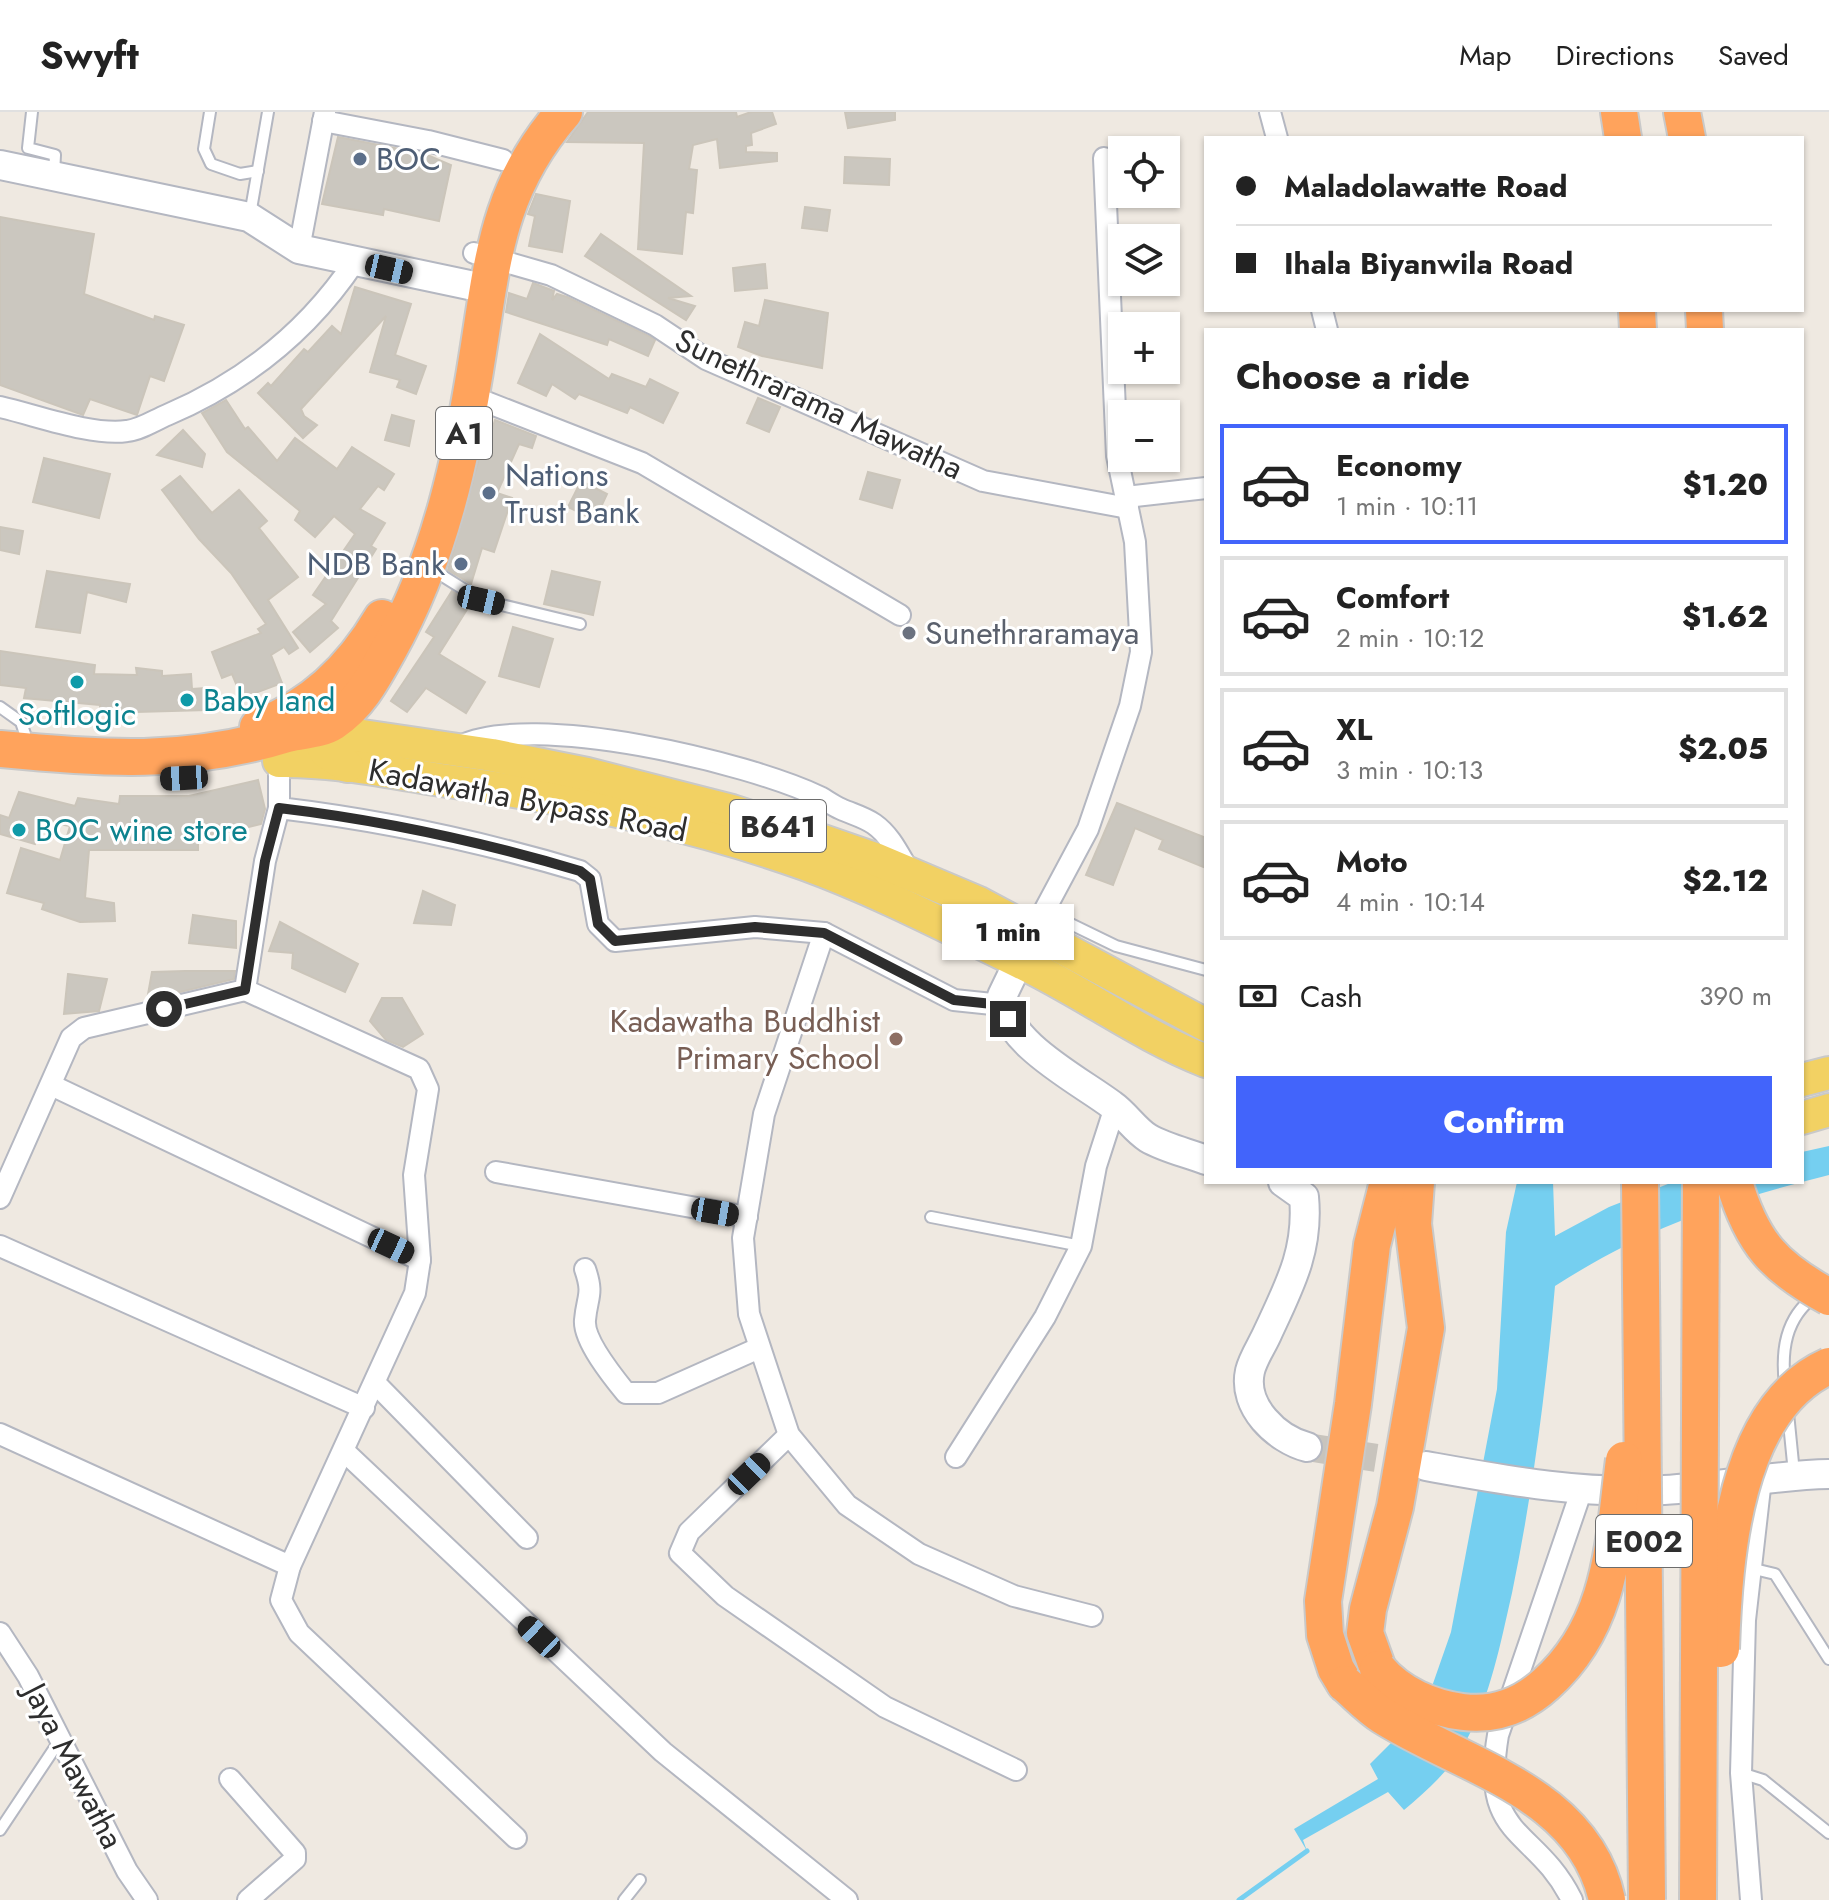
<!DOCTYPE html>
<html lang="en">
<head>
<meta charset="utf-8">
<style>
	:root { --surface:#fff; --page:#f6f6f6; --text:#222; --muted:#767676; --line:#e0e0e0; --accent:#4264fb }
	body { margin:0; font-family:Jost,sans-serif; background:var(--page); color:var(--text); height:100vh; display:flex; flex-direction:column; font-size:30px; white-space:nowrap }
	* { box-sizing:border-box; margin:0 }
	p { font-size:26px; color:var(--muted) }
	.icon { flex:none; width:44px; height:44px; fill:none; stroke:currentColor; stroke-width:2; stroke-linecap:round; stroke-linejoin:round }
	.map { position:relative; flex:1; overflow:hidden }
	.side { position:absolute; left:1204px; top:216px; width:600px; height:856px; display:flex; flex-direction:column; background:var(--surface); border-radius:0px; box-shadow:0 2px 6px #0004 }
	.side>* { flex:none }
	.top-card { position:absolute; left:1204px; top:24px; width:600px; height:176px; border-radius:0px; box-shadow:0 2px 6px #0004; display:grid; align-content:center; height:176px; padding:0 32px; background:var(--surface) }
	.controls { position:absolute; left:1108px; top:24px; display:grid; gap:16px }
	.controls a { display:grid; place-items:center; width:72px; height:72px; border-radius:0px; background:var(--surface); box-shadow:0 2px 6px #0004; font-size:40px }
	.end { position:absolute; width:36px; height:36px; margin:-18px; border:10px solid #2e2e2e; background:#fff; box-shadow:0 0 0 4px #fff }
	.from { border-radius:50% }
	.bubble { position:absolute; height:56px; border-radius:0px; background:var(--surface); box-shadow:0 2px 6px #0004; font-size:26px; font-weight:800; line-height:56px; text-align:center }
	.car { position:absolute; width:24px; height:48px; margin:-24px -12px; border-radius:10px; box-shadow:0 0 6px 2px #0007; background:linear-gradient(#222 24%,#8ab4d8 0 40%,#222 0 76%,#8ab4d8 0 86%,#222 0) }
	.top-card b { display:flex; align-items:center; gap:28px; height:76px; font-size:30px }
	.top-card b+b { border-top:2px solid var(--line) }
	.top-card i { width:20px; height:20px; background:var(--text) }
	ul { padding:0; list-style:none }
	li { display:flex; align-items:center; gap:24px; height:120px; margin:0 16px 12px; padding:0 16px; border:4px solid var(--line); border-radius:0px }
	li div { flex:1 }
	li b { display:block; font-size:30px }
	li em { font-style:normal; font-weight:800 }
	li.current { border-color:var(--accent) }
	li>.icon { width:72px; height:72px; stroke-width:1.5 }
	h2 { padding:0 32px; font-size:36px; line-height:96px }
	.pay { display:flex; align-items:center; gap:20px; height:88px; padding:0 32px; font-size:30px }
	.pay p { margin-inline-start:auto }
	.action { display:flex; gap:16px; margin-top:auto; padding:16px 32px }
	.action a { flex:1; height:92px; border-radius:0px; background:var(--accent); color:#fff; font-size:32px; font-weight:800; line-height:92px; text-align:center }
	header { display:flex; align-items:center; gap:48px; box-sizing:border-box; height:112px; padding:0 40px; background:var(--surface); border-bottom:2px solid var(--line) }
	header strong { font-size:38px }
	nav { display:flex; gap:44px; margin-inline-start:auto; font-size:28px }
	.map>svg:first-child { display:block }
	.water { fill:#75cff0 }
	.lines { fill:none; stroke-linecap:round; stroke-linejoin:round }
	.stream { stroke:#75cff0; stroke-width:5 }
	.building { fill:#cbc7bf; stroke:#cbc5ba; stroke-width:2 }
	.secondary-tunnel { stroke:#c8c4bd; stroke-width:28; stroke-dasharray:28 14; stroke-linecap:butt }
	.lane-casing { stroke:#b4b7c1; stroke-width:14 }
	.street-casing { stroke:#b4b7c1; stroke-width:24 }
	.secondary-casing { stroke:#b4b7c1; stroke-width:32 }
	.primary-casing { stroke:#c9c9c9; stroke-width:36 }
	.highway-casing { stroke:#c9c9c9; stroke-width:40 }
	.lane { stroke:#fff; stroke-width:10 }
	.street { stroke:#fff; stroke-width:20 }
	.secondary { stroke:#fff; stroke-width:28 }
	.primary { stroke:#f2d163; stroke-width:32 }
	.highway { stroke:#ffa35c; stroke-width:36 }
	.highway-bridge-casing { stroke:#c9c9c9; stroke-width:40; stroke-linecap:butt }
	.highway-bridge { stroke:#ffa35c; stroke-width:36 }
	.route { stroke:#2e2e2e; stroke-width:10 }
	.service-dot { fill:#5c6f8a; stroke:#fff; stroke-width:3 }
	.worship-dot { fill:#6b7280; stroke:#fff; stroke-width:3 }
	.culture-dot { fill:#0f9aa8; stroke:#fff; stroke-width:3 }
	.education-dot { fill:#8d6e63; stroke:#fff; stroke-width:3 }
	.labels { text-anchor:middle; dominant-baseline:central; stroke-width:6; stroke-linejoin:round; paint-order:stroke }
	.shield { fill:#fff; stroke:#6d6d6d; stroke-width:2 }
	.shield-label { font-size:30px; font-weight:bold; fill:#2e2e2e }
	.service-label { font-size:32px; fill:#4e5e75; stroke:#fff; text-anchor:start }
	.street-label { font-size:32px; fill:#2e2e2e; stroke:#fff }
	.worship-label { font-size:32px; fill:#5b616d; stroke:#fff; text-anchor:start }
	.culture-label { font-size:32px; fill:#0d838f; stroke:#fff; text-anchor:start }
	.education-label { font-size:32px; fill:#785e54; stroke:#fff; text-anchor:end }
</style>
</head>
<body>
<header>
<strong>Swyft</strong>
<nav><a>Map</a><a>Directions</a><a>Saved</a></nav>
</header>
<div class="map">
<svg width="1829" height="1788" viewBox="0 0 1829 1788">
	<rect width="100%" height="100%" fill="#efe9e1"/>
	<g class="water">
		<polygon points="1829,1034 1829,1063 1802,1070 1802,1040"/>
		<path d="M1517,1070H1553L1555,1124L1609,1095L1673,1070H1802C1707,1095 1638,1121 1555,1174C1546,1277 1533,1379 1512,1481C1500,1533 1491,1583 1465,1631C1450,1658 1428,1678 1404,1698L1388,1680L1303,1728L1307,1739L1294,1717L1378,1667L1370,1652L1414,1608L1429,1583L1451,1520L1497,1277L1506,1120Z"/>
	</g>
	<g class="lines">
		<polyline class="stream" points="1239,1788 1307,1739"/>
	</g>
	<g class="building">
		<polygon points="588,0 736,0 737,5 751,0 772,0 776,12 751,21 752,33 746,34 746,40 777,41 777,49 720,56 717,27 693,33 689,57 697,58 693,101 686,100 682,142 638,137 644,31 567,30"/>
		<polygon points="845,0 895,0 895,8 848,16"/>
		<polygon points="338,25 425,42 451,53 439,109 384,97 383,103 322,92"/>
		<polygon points="845,45 890,47 889,73 844,71"/>
		<polygon points="536,82 570,89 562,140 529,134 535,104 528,102"/>
		<polygon points="805,95 830,98 827,119 802,116"/>
		<polygon points="0,105 94,122 84,182 154,208 155,204 184,213 164,269 150,264 137,303 90,287 83,303 0,273"/>
		<polygon points="601,122 691,184 668,186 695,194 686,208 585,144"/>
		<polygon points="765,152 767,176 735,179 733,156"/>
		<polygon points="533,171 554,179 552,188 557,182 567,185 649,224 655,228 648,244 609,227 607,233 506,200 509,181 527,187"/>
		<polygon points="355,175 411,192 395,243 426,254 416,282 397,275 400,268 370,260 386,204 301,297 304,304 317,313 303,326 258,281 268,271 271,274 304,237 308,240 332,214 341,222"/>
		<polygon points="765,188 828,201 822,256 762,244 738,235 745,210 759,214"/>
		<polygon points="540,222 609,267 612,262 646,275 650,267 678,281 663,311 630,295 627,301 579,282 575,287 552,272 546,284 518,271"/>
		<polygon points="758,286 780,295 769,320 747,311"/>
		<polygon points="226,288 245,317 248,315 277,349 295,326 337,357 352,335 394,362 384,378 378,374 360,397 385,411 371,434 376,437 331,509 338,516 310,540 293,520 326,492 313,483 355,422 334,404 315,425 295,408 300,399 227,340 202,301"/>
		<polygon points="392,303 414,309 409,334 385,328"/>
		<polygon points="495,308 536,324 532,336 519,332 497,381 512,386 494,440 482,436 471,472 448,458 484,329 488,330"/>
		<polygon points="183,318 205,342 202,355 157,343"/>
		<polygon points="44,346 110,362 99,406 33,390"/>
		<polygon points="868,360 900,368 892,396 860,387"/>
		<polygon points="180,364 212,401 239,378 267,409 259,416 298,465 268,488 298,536 289,542 284,535 271,543 282,571 242,586 232,562 222,566 212,540 261,521 258,517 266,512 231,461 199,427 162,378"/>
		<polygon points="581,369 607,382 595,408 568,395"/>
		<polygon points="0,415 23,419 19,442 0,438"/>
		<polygon points="47,459 130,472 126,490 87,480 80,521 36,515"/>
		<polygon points="552,459 600,470 593,503 544,492"/>
		<polygon points="452,479 471,491 439,542 485,570 466,601 426,576 407,600 391,589 434,525 426,520"/>
		<polygon points="513,515 553,527 539,575 499,564"/>
		<polygon points="0,539 95,553 94,562 137,563 136,556 162,559 162,564 191,562 192,577 205,576 207,598 100,601 100,593 24,586 26,576 0,573"/>
		<polygon points="258,668 265,697 261,712 198,727 198,738 89,738 85,786 114,791 115,809 80,810 42,797 44,791 7,781 21,736 60,748 70,714 42,709 35,732 0,722 0,703 9,706 19,680 75,694 78,686 119,692 120,684 189,684"/>
		<polygon points="1117,691 1206,726 1206,756 1159,737 1163,728 1135,716 1113,773 1086,763"/>
		<polygon points="423,779 455,793 451,813 414,811"/>
		<polygon points="193,803 236,809 236,836 189,831"/>
		<polygon points="280,810 358,852 345,880 292,856 293,841 269,839"/>
		<polygon points="185,859 235,859 234,867 147,888 152,860"/>
		<polygon points="68,862 107,867 99,899 64,902"/>
		<polygon points="382,886 402,886 423,922 403,935 386,928 370,909"/>
	</g>
	<g class="lines">
		<polyline class="secondary-tunnel" points="1307,1335 1421,1353"/>
		<g class="lane-casing">
			<g id="lane">
				<polyline points="32,0 28,36 55,43 54,62"/>
				<polyline points="210,0 204,37 211,52 240,62 258,59"/>
				<polyline points="250,103 268,0"/>
				<polyline points="433,458 481,488 580,512"/>
				<polyline points="0,595 21,610 29,634"/>
				<polyline points="1044,799 1116,834 1206,858"/>
				<polyline points="931,1105 1081,1134"/>
				<path d="M1785,1273C1781,1239 1785,1206 1815,1184"/>
				<polyline points="1788,1301 1794,1361"/>
				<polyline points="1750,1456 1775,1462 1829,1547"/>
				<polyline points="1741,1661 1763,1668 1829,1721"/>
				<polyline points="0,1718 60,1628"/>
				<polyline points="624,1788 640,1768"/>
			</g>
		</g>
		<g class="street-casing">
			<g id="street">
				<polyline points="1270,0 1277,26"/>
				<polyline points="323,9 428,29 503,48"/>
				<polyline points="299,137 325,0"/>
				<polyline points="474,141 551,163 655,213 706,247 983,369 1128,396"/>
				<polyline points="1322,198 1327,218"/>
				<polyline points="471,284 642,351 900,503"/>
				<path d="M0,295C36,303 91,324 127,319C140,318 155,308 167,303C244,270 309,218 355,149"/>
				<polyline points="1126,385 1206,376"/>
				<path d="M460,634C533,599 747,650 820,685C827,689 834,694 841,697C852,702 864,705 874,712C891,724 899,743 910,761"/>
				<path d="M279,649V696C380,708 483,730 580,759L590,767L598,812L615,829L755,815L824,821L954,888L1002,893"/>
				<polyline points="1034,818 1088,717 1130,594 1141,540 1135,430 1117,344 1104,46"/>
				<polyline points="824,821 764,1002 743,1126 749,1202 789,1323 847,1393 919,1442 1014,1484 1092,1504"/>
				<polyline points="245,878 419,957 428,977 414,1063 420,1148 415,1181 290,1454 281,1488 299,1521 516,1726"/>
				<polyline points="51,973 420,1148"/>
				<polyline points="496,1060 747,1105"/>
				<polyline points="0,1086 71,926 84,916 245,878 265,749 279,696"/>
				<polyline points="0,1134 364,1296"/>
				<path d="M585,1157C594,1183 587,1184 585,1208C583,1228 613,1265 626,1281H658L759,1236"/>
				<polyline points="375,1271 527,1426"/>
				<polyline points="0,1322 290,1454"/>
				<polyline points="789,1323 689,1420 680,1441 725,1484 885,1595 1016,1658"/>
				<polyline points="345,1340 663,1640 847,1788"/>
				<polyline points="956,1345 1045,1205 1081,1134 1096,1054 1115,995"/>
				<polyline points="0,1521 28,1564 127,1759 147,1788"/>
				<polyline points="230,1667 295,1741 295,1747 248,1788"/>
				<path d="M1572,1788C1535,1714 1480,1729 1498,1623L1582,1377"/>
				<polyline points="1751,1788 1741,1661 1745,1508 1761,1367"/>
			</g>
		</g>
		<g class="secondary-casing">
			<g id="secondary">
				<polyline points="0,53 249,105 299,137 488,177"/>
				<path d="M1028,830L1002,884C1003,930 1079,968 1112,993C1125,1002 1135,1018 1148,1026C1165,1036 1188,1041 1206,1048"/>
				<path d="M1283,1070L1304,1085C1309,1137 1290,1173 1268,1220C1263,1232 1253,1246 1250,1259C1242,1295 1277,1327 1307,1335"/>
				<path d="M1426,1354C1504,1368 1583,1383 1664,1378C1719,1375 1773,1363 1829,1362"/>
			</g>
		</g>
		<g class="primary-casing">
			<g id="primary">
				<path d="M279,649C333,648 388,660 441,668C565,685 687,710 805,752C879,779 949,816 1020,850C1083,880 1140,923 1206,949"/>
				<polyline points="347,654 325,639 315,617 492,643 587,662 732,699 803,722 875,747 979,791 1206,913"/>
				<polyline points="1802,968 1829,961"/>
				<polyline points="1802,1006 1829,998"/>
			</g>
		</g>
		<g class="highway-casing">
			<g id="highway">
				<polyline points="1619,0 1623,26"/>
				<polyline points="1682,0 1687,26"/>
				<polyline points="1637,198 1638,218"/>
				<polyline points="1704,198 1705,218"/>
				<path d="M258,615C314,595 353,555 382,506"/>
				<path d="M0,637C102,647 187,653 287,622C302,618 319,619 333,610C359,593 373,566 388,539C440,447 462,344 478,240C493,146 498,75 564,0"/>
				<polyline points="1378,1557 1365,1521 1368,1497 1395,1395 1426,1216 1413,1112 1416,1070"/>
				<polyline points="1345,1572 1336,1557 1325,1523 1323,1489 1353,1292 1372,1133 1388,1070"/>
			</g>
		</g>
		<use href="#lane" class="lane"/>
		<use href="#street" class="street"/>
		<use href="#secondary" class="secondary"/>
		<use href="#primary" class="primary"/>
		<use href="#highway" class="highway"/>
		<g class="highway-bridge-casing">
			<g id="highway-bridge">
				<polyline points="1640,1070 1647,1788"/>
				<path d="M1734,1070C1752,1131 1774,1155 1829,1185"/>
				<path d="M1721,1537C1724,1446 1734,1296 1829,1254"/>
				<path d="M1378,1557C1399,1582 1431,1596 1463,1600C1495,1604 1523,1593 1546,1572C1613,1512 1613,1431 1624,1348"/>
				<path d="M1345,1572C1357,1582 1369,1595 1383,1604C1464,1655 1584,1680 1607,1788"/>
				<polyline points="1698,1788 1701,1070"/>
			</g>
		</g>
		<use href="#highway-bridge" class="highway-bridge"/>
	</g>
	<g class="lines">
		<path class="route" d="M164,897L245,878L265,749L279,696C380,708 483,730 580,759L590,767L598,812L615,829L755,815L824,821L954,888L1002,893L1008,907"/>
	</g>
	<g class="service-dot">
		<circle cx="360" cy="47" r="8"/>
		<circle cx="489" cy="381" r="8"/>
		<circle cx="461" cy="452" r="8"/>
	</g>
	<circle class="worship-dot" cx="909" cy="521" r="8"/>
	<g class="culture-dot">
		<circle cx="77" cy="570" r="8"/>
		<circle cx="187" cy="588" r="8"/>
		<circle cx="19" cy="718" r="8"/>
	</g>
	<circle class="education-dot" cx="896" cy="927" r="8"/>
	<g class="labels">
		<g class="shield">
			<rect x="436" y="295" width="56" height="52" rx="6"/>
			<rect x="730" y="688" width="96" height="52" rx="6"/>
			<rect x="1596" y="1403" width="96" height="52" rx="6"/>
		</g>
		<g class="shield-label">
			<text x="464" y="321">A1</text>
			<text x="778" y="714">B641</text>
			<text x="1644" y="1429">E002</text>
		</g>
		<g class="service-label">
			<text x="376" y="47">BOC</text>
			<text x="505" y="363">Nations<tspan x="505" dy="37">Trust Bank</tspan></text>
			<text x="445" y="452" text-anchor="end">NDB Bank</text>
		</g>
		<g class="street-label">
			<text transform="translate(819 292) rotate(25)">Sunethrarama Mawatha</text>
			<text transform="translate(528 688) rotate(11)">Kadawatha Bypass Road</text>
			<text transform="translate(74 1654) rotate(63)">Jaya Mawatha</text>
		</g>
		<g class="worship-label">
			<text x="925" y="521">Sunethraramaya</text>
		</g>
		<g class="culture-label">
			<text x="203" y="588">Baby land</text>
			<text x="77" y="602" text-anchor="middle">Softlogic</text>
			<text x="35" y="718">BOC wine store</text>
		</g>
		<g class="education-label">
			<text x="880" y="909">Kadawatha Buddhist<tspan x="880" dy="37">Primary School</tspan></text>
		</g>
	</g>
</svg>
<div class="controls">
<a><svg class="icon" aria-label="locate" viewBox="0 0 24 24"><circle cx="12" cy="12" r="6"/><path d="M12 2v4M12 18v4M2 12h4M18 12h4"/></svg></a>
<a><svg class="icon" aria-label="layers" viewBox="0 0 24 24"><path d="M12 4l9 5-9 5-9-5zM3 14l9 5 9-5"/></svg></a>
<a>+</a>
<a>−</a>
</div>
<i class="end from" style="left:164px;top:897px"></i>
<i class="end" style="left:1008px;top:907px"></i>
<div class="bubble" style="left:942px;top:792px;width:132px">1 min</div>
<i class="car" style="left:389px;top:157px;rotate:103deg"></i>
<i class="car" style="left:481px;top:488px;rotate:103deg"></i>
<i class="car" style="left:184px;top:666px;rotate:267deg"></i>
<i class="car" style="left:715px;top:1100px;rotate:100deg"></i>
<i class="car" style="left:391px;top:1134px;rotate:115deg"></i>
<i class="car" style="left:749px;top:1362px;rotate:46deg"></i>
<i class="car" style="left:539px;top:1525px;rotate:313deg"></i>
<div class="top-card">
<b><i class="from"></i>Maladolawatte Road</b>
<b><i></i>Ihala Biyanwila Road</b>
</div>
<section class="side">
<h2>Choose a ride</h2>
<ul>
<li class="current"><svg class="icon" aria-label="car" viewBox="0 0 24 24"><path d="M5 17H2v-5l4-1 3-4h7l3 4 3 1v5h-3M9 17h6M6 11h13"/><circle cx="7" cy="17" r="2"/><circle cx="17" cy="17" r="2"/></svg><div><b>Economy</b><p>1 min · 10:11</p></div><em>$1.20</em></li>
<li><svg class="icon" aria-label="car" viewBox="0 0 24 24"><path d="M5 17H2v-5l4-1 3-4h7l3 4 3 1v5h-3M9 17h6M6 11h13"/><circle cx="7" cy="17" r="2"/><circle cx="17" cy="17" r="2"/></svg><div><b>Comfort</b><p>2 min · 10:12</p></div><em>$1.62</em></li>
<li><svg class="icon" aria-label="car" viewBox="0 0 24 24"><path d="M5 17H2v-5l4-1 3-4h7l3 4 3 1v5h-3M9 17h6M6 11h13"/><circle cx="7" cy="17" r="2"/><circle cx="17" cy="17" r="2"/></svg><div><b>XL</b><p>3 min · 10:13</p></div><em>$2.05</em></li>
<li><svg class="icon" aria-label="car" viewBox="0 0 24 24"><path d="M5 17H2v-5l4-1 3-4h7l3 4 3 1v5h-3M9 17h6M6 11h13"/><circle cx="7" cy="17" r="2"/><circle cx="17" cy="17" r="2"/></svg><div><b>Moto</b><p>4 min · 10:14</p></div><em>$2.12</em></li>
</ul>
<div class="pay"><svg class="icon" aria-label="cash" viewBox="0 0 24 24"><path d="M3 7h18v10H3z"/><circle cx="12" cy="12" r="2"/></svg>Cash<p>390 m</p></div>
<div class="action"><a>Confirm</a></div>
</section>
</div>
</body>
</html>
